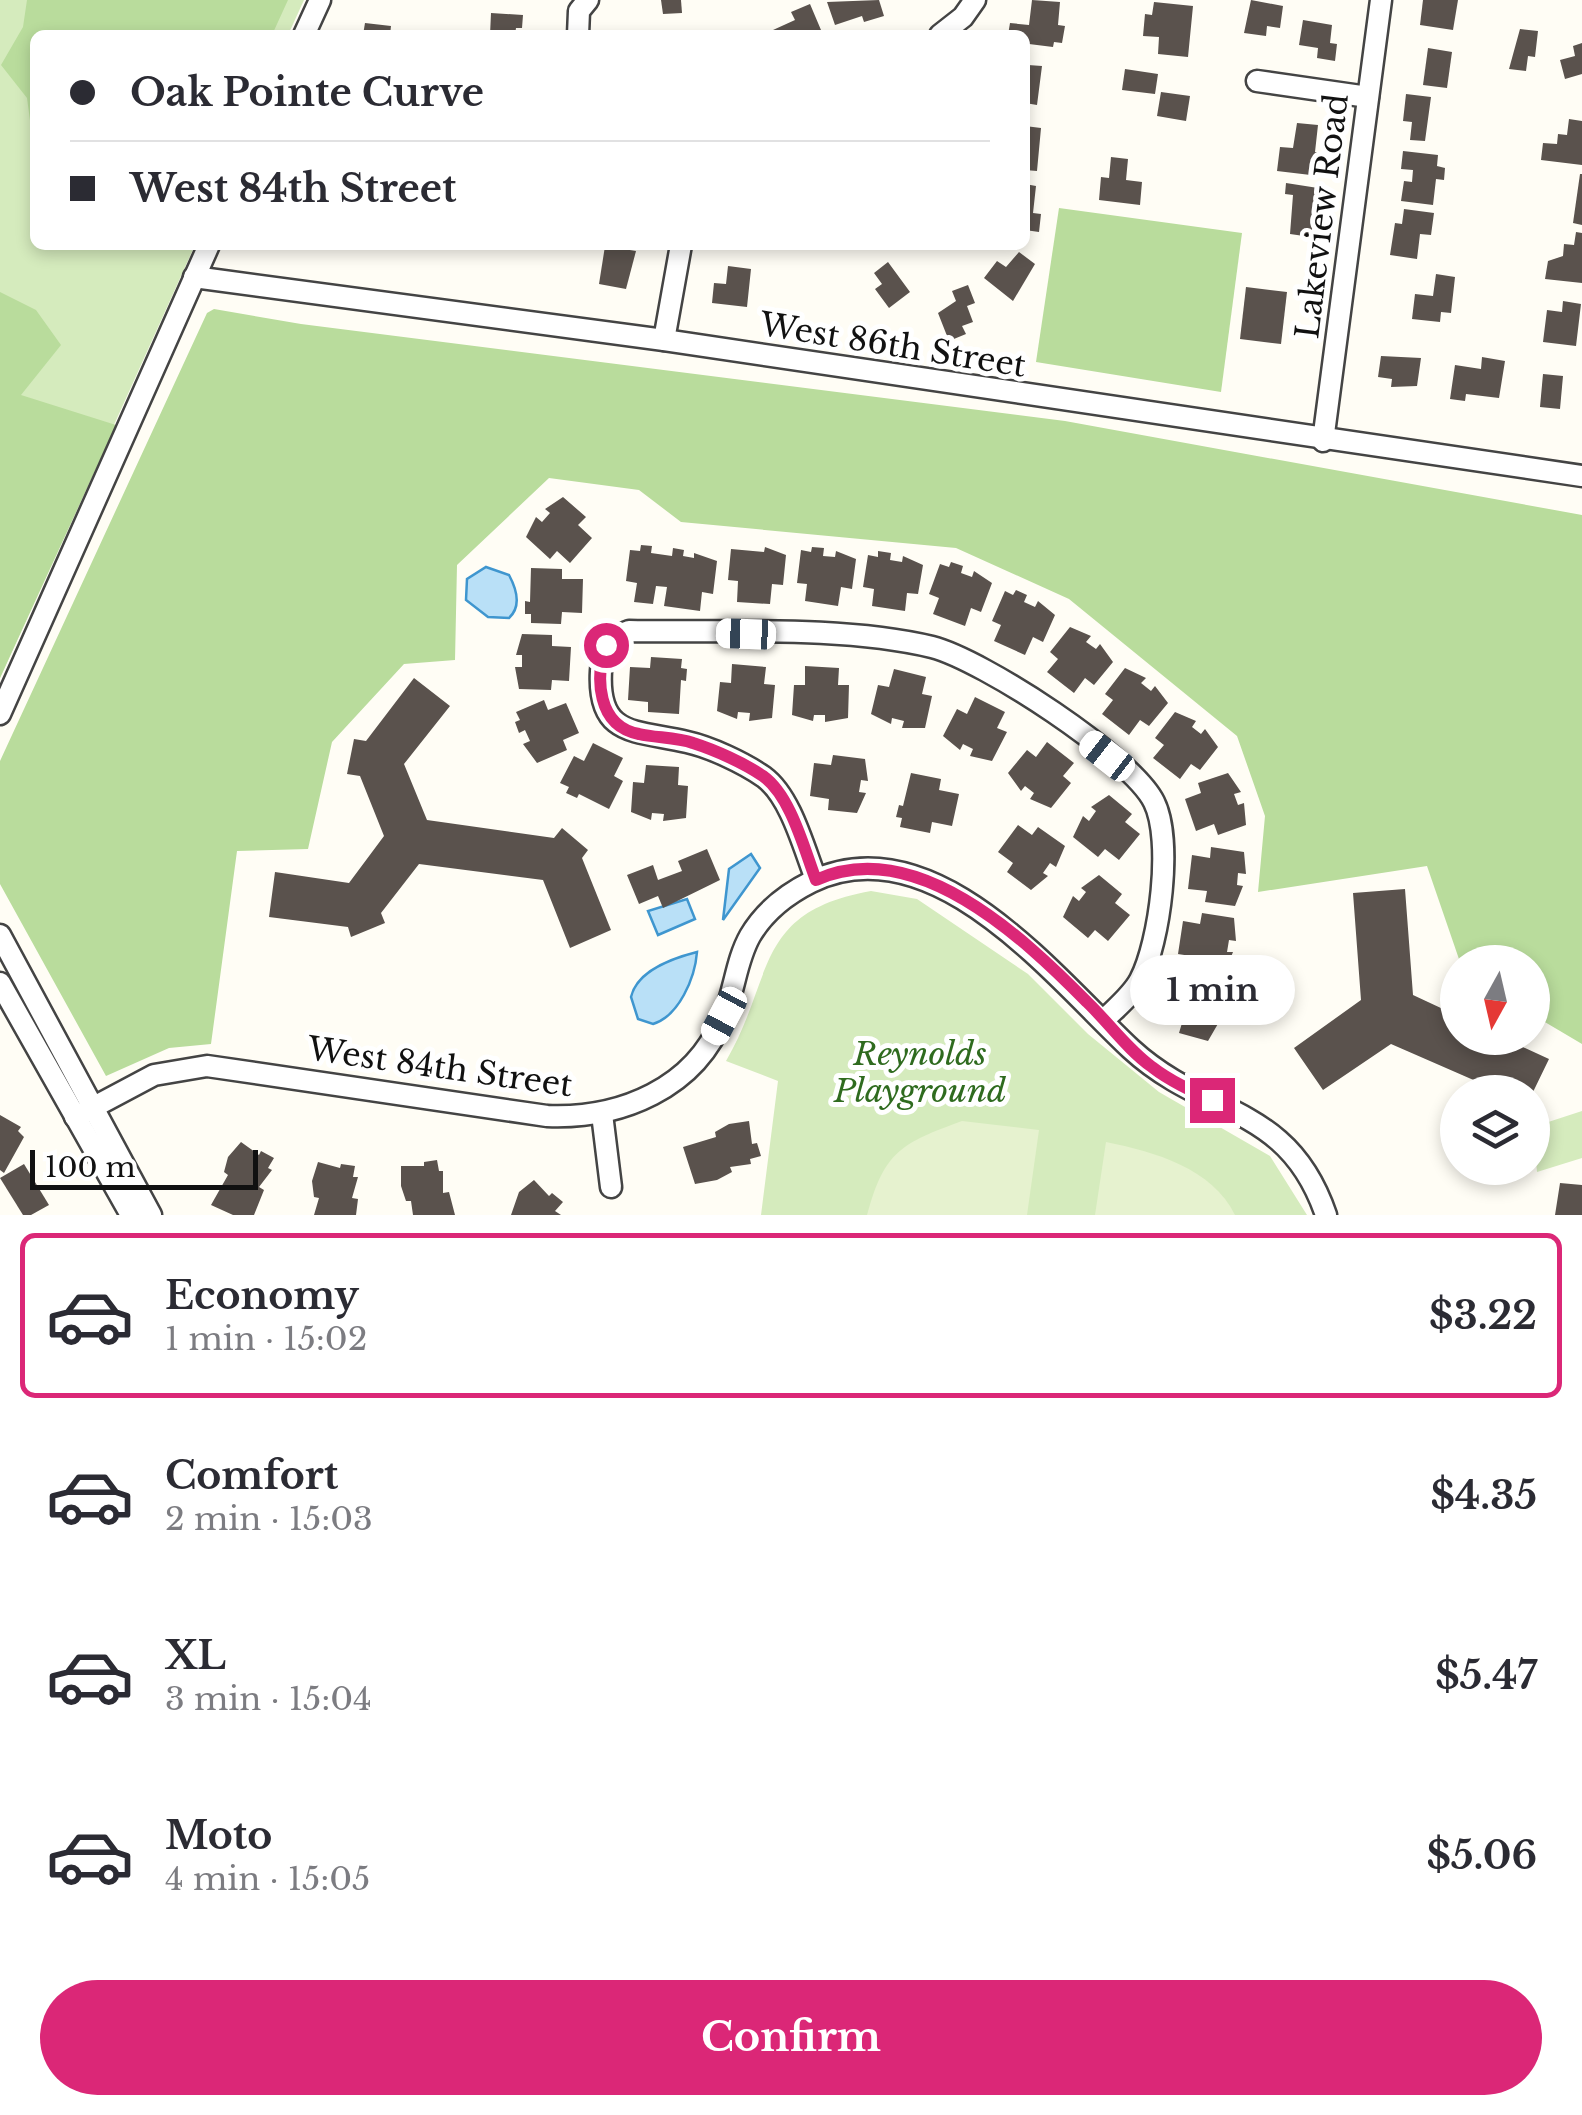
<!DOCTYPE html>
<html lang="en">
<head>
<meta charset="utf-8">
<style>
	:root { --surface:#fff; --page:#f7f7f7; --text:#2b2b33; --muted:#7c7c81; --line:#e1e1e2; --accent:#db2777 }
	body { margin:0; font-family:"Libre Baskerville",serif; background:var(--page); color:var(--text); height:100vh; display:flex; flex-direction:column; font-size:38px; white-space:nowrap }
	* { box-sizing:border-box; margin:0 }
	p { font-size:32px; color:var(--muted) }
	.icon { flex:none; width:55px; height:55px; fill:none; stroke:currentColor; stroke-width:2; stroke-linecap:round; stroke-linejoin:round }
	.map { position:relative; height:1215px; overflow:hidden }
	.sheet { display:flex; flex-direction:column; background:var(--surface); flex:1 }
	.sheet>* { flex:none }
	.banner { position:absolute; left:30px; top:30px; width:1000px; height:220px; border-radius:15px; box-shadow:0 5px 15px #0003; display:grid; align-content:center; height:220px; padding:0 40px; background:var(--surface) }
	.needle { width:65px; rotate:188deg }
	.fabs { position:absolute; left:1440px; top:945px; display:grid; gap:20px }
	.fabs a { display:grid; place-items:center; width:110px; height:110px; border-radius:50%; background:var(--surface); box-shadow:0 5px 15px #0003; font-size:50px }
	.scale { position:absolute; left:30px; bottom:25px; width:228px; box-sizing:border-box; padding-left:10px; border:5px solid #111; border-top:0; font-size:28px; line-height:35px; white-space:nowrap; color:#111; -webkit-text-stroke:8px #fff; paint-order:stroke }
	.end { position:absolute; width:45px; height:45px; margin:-22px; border:12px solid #db2777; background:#fff; box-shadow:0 0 0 5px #fff }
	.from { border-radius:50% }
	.bubble { position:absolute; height:70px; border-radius:35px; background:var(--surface); box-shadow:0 5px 15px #0003; font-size:32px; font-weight:700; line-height:70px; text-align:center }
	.car { position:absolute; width:30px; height:60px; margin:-30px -15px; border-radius:12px; box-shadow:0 0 8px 2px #0007; background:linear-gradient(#fff 24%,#345 0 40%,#fff 0 76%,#345 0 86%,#fff 0) }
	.banner b { display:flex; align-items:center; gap:35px; height:95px; font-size:38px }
	.banner b+b { border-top:2px solid var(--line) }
	.banner i { width:25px; height:25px; background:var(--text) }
	ul { padding:18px 0 0; list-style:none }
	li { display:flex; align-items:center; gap:30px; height:165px; margin:0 20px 15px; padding:0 20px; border:5px solid transparent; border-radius:15px }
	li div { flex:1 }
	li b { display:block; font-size:38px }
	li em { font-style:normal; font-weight:700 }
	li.on { border-color:var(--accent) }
	li>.icon { width:90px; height:90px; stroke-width:1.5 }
	.button { display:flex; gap:20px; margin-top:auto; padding:20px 40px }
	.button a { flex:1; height:115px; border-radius:60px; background:var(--accent); color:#fff; font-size:40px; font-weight:700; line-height:115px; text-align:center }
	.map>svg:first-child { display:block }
	.green { fill:#d5ebbd }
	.forest { fill:#b9dc9c }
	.pitch { fill:#e6f2cf }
	.water { fill:#b9e0f7; stroke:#3f96cf; stroke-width:2.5 }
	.building { fill:#5a524d }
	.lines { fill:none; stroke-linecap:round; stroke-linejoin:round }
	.minor-casing { stroke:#444; stroke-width:25 }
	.minor { stroke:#fff; stroke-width:20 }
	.route { stroke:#db2777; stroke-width:12 }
	.labels { text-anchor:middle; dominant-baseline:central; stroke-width:10; stroke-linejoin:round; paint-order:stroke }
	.street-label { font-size:32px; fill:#111; stroke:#fff }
	.park-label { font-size:32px; font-style:italic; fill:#2f6b1f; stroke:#fff }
</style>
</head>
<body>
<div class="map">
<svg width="1582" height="1215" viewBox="0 0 1582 1215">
	<rect width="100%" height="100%" fill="#fffdf5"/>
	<g class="green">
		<polygon points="0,0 304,0 288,35 35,35 35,245 195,245 0,678"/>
		<path d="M871,891L917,899L1028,974L1088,1034L1159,1092L1270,1156L1307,1215H761L778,1081L726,1061C775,977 753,912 871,891Z"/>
		<polygon points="1582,1111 1582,1158 1537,1172 1533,1127"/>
	</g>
	<g class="forest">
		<polygon points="27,0 288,0 272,35 35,35 35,158 27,98 1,65 23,27"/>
		<polygon points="1059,208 1242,233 1221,392 1036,362"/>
		<polygon points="0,292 36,310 61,345 21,395 116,425 0,678"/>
		<polygon points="214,309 301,324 1065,421 1582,515 1582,1044 1533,1015 1532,962 1460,962 1427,866 1258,892 1265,816 1237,736 1069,599 956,548 681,522 639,490 549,478 457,565 455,660 404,664 332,742 308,849 237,851 211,1044 169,1048 106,1076 0,884 0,761 207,313"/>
	</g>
	<g class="pitch">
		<path d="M962,1121L1039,1130L1027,1215H867C884,1151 902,1143 962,1121Z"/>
		<path d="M1106,1142C1155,1152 1212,1168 1235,1215H1095Z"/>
	</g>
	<g class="water">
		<path d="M486,567L509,575C516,588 522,606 509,618L488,617L466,600L467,579Z"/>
		<polygon points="751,854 760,868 723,920 729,869"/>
		<polygon points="687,899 695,919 658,935 648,911"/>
		<path d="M697,952C695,978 679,1016 653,1024L638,1019L631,997C637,971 673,958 697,952Z"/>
	</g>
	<g class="building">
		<polygon points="661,0 681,0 682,13 663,14"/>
		<polygon points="879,0 884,16 864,22 862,16 835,25 827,2"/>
		<polygon points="1032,0 1060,2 1058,25 1065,26 1062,43 1054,42 1053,47 1029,44 1028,65 1042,66 1037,105 1025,103 1025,35 1008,35 1010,23 1029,25"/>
		<polygon points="1251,0 1283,6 1280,28 1267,26 1266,36 1244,33"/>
		<polygon points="1423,0 1458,0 1453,30 1420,25"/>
		<polygon points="1154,2 1193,6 1188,57 1158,54 1159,37 1143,36 1145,14 1152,15"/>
		<polygon points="810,4 821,30 809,35 776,35 773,30 795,20 791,12"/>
		<polygon points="491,13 523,15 522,28 516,28 515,35 490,35"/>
		<polygon points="1303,20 1332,25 1330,43 1337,44 1335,61 1317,58 1318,48 1299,45"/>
		<polygon points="365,23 391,26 390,35 363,35"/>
		<polygon points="1520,29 1538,31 1535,57 1528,56 1526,71 1509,69"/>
		<polygon points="1582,43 1582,74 1565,79 1560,60 1575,56 1573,46"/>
		<polygon points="1428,48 1452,52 1447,88 1423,85"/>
		<polygon points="1125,69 1158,74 1155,94 1122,90"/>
		<polygon points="1161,92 1190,96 1186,121 1157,116"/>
		<polygon points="1406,94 1431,97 1425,141 1410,140 1412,122 1403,121"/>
		<polygon points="1569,119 1582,121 1582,165 1541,160 1543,143 1557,144 1558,134 1567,135"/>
		<polygon points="1297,123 1318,125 1315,152 1322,153 1319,176 1277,171 1280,147 1293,148"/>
		<polygon points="1025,126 1041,128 1037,171 1025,170"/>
		<polygon points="1403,151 1438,155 1437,166 1445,168 1444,180 1436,179 1433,205 1401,201 1404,181 1412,182 1413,170 1401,169"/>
		<polygon points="1111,157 1128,159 1126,180 1142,182 1140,205 1099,200 1101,177 1109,178"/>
		<polygon points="1580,174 1582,174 1582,225 1573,223"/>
		<polygon points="1286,183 1318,188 1311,237 1290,234 1293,195 1285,194"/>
		<polygon points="1025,184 1036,186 1033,213 1041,214 1039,232 1025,230"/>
		<polygon points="1404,209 1434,213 1431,235 1420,234 1417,259 1390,255 1395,223 1402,224"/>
		<polygon points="1576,232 1582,233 1582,283 1545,279 1548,261 1563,256 1564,244 1574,245"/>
		<polygon points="605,246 636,251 626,289 599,284"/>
		<polygon points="1019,252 1035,264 1013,301 984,278 997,261 1006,267"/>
		<polygon points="888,262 910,292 889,308 875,289 882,284 874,273"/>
		<polygon points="728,266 751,269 747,307 712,303 714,283 726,284"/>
		<polygon points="1436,274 1455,277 1451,313 1441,312 1440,322 1412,319 1415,294 1433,296"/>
		<polygon points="968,285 975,303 967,306 973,322 962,326 966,334 949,341 938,313 956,301 952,291"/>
		<polygon points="1246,287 1287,292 1281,344 1240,339"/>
		<polygon points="1563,301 1581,304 1576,346 1543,342 1547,310 1562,312"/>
		<polygon points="1381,356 1421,358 1417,386 1391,387 1392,379 1378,377"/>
		<polygon points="1482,357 1505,361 1499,398 1466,394 1465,401 1450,399 1455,365 1481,369"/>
		<polygon points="1543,374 1563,376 1560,409 1540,407"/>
		<polygon points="563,497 586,517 578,525 592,538 570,563 557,551 550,559 526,537 536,517 542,522 550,513 545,509"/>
		<polygon points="641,545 652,546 651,553 672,556 673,548 684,550 683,556 694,558 694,553 717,561 713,594 702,592 700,611 664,606 667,587 656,586 653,604 634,602 637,583 626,581 630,550 640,551"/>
		<polygon points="765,547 786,555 783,585 772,584 770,604 737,602 738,581 728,580 731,549 764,552"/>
		<polygon points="812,547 824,548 823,556 835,557 836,551 856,559 852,589 841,587 838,606 805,601 807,584 797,583 801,550 811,552"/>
		<polygon points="878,551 891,553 890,560 902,562 903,556 923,565 918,594 907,593 905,611 872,606 874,589 863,587 868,555 878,557"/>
		<polygon points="951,562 963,566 961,573 972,577 974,571 992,583 981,612 971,608 965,626 933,614 939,598 929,594 940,564 949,567"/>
		<polygon points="531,568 562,569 562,579 583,579 582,613 562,612 561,624 531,623 531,614 525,614 525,601 530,602"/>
		<polygon points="1016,590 1027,595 1024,602 1035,607 1038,601 1055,615 1043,642 1033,637 1025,655 994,641 1001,625 992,621 1005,591 1013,595"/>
		<polygon points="1070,627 1091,636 1086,642 1096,649 1100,644 1113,662 1094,685 1085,678 1074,693 1047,672 1058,659 1050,652"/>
		<polygon points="522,634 552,635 552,646 571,647 569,681 552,680 551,690 519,689 515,667 522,667 522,655 516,655"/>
		<polygon points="651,657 682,659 681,668 687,669 686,681 681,680 679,714 648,712 648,702 628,700 630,667 650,668"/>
		<polygon points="732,664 766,667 764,684 775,685 772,718 749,721 750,713 738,712 737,719 717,711 720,682 731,683"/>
		<polygon points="805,666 839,668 838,685 849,685 848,718 825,722 825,715 814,715 813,721 792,715 794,685 805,685"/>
		<polygon points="1125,668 1146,678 1141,683 1151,691 1155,686 1168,703 1149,726 1140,720 1129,735 1102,714 1113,700 1105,694"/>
		<polygon points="894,669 926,677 922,694 932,696 925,728 902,728 904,721 892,718 891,724 871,714 878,685 889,687"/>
		<polygon points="414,678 450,706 404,764 427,820 554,838 562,828 588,850 582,858 611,930 570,948 543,880 419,864 381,913 385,923 351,937 348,927 269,917 275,872 349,883 384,836 360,776 347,774 354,739 366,741"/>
		<polygon points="975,697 1005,712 997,728 1007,732 992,761 970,756 973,749 963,744 960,750 943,736 957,709 967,714"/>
		<polygon points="544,700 548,710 566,703 579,733 563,740 567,750 537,763 523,744 530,741 525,730 519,733 515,722 520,720 516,712"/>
		<polygon points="1175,712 1196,721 1192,727 1201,734 1205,729 1218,747 1200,770 1191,764 1180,779 1153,758 1164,745 1155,738"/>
		<polygon points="1047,742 1074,763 1063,776 1071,783 1051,808 1030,799 1034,793 1025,786 1021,791 1008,773 1027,750 1036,757"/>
		<polygon points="593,743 623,758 614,776 623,781 609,809 579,794 577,798 566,793 569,787 560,783 574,756 584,761"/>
		<polygon points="833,755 865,759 868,781 861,780 859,792 866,793 857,813 828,810 829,799 810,796 814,763 831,765"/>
		<polygon points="646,765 679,767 678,785 688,786 686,818 663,821 664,814 652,813 651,820 631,812 633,782 644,783"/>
		<polygon points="911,773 941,779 939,790 959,794 952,826 932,822 930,833 900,827 902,818 896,817 899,805 903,806"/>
		<polygon points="1228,773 1241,792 1234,794 1238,805 1244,803 1246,825 1218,835 1214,824 1196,831 1185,799 1201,793 1198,783"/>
		<polygon points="1109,795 1132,814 1125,822 1140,834 1119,860 1105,849 1098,857 1073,837 1083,816 1089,821 1096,811 1091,807"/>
		<polygon points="1018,825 1032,835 1038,827 1065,846 1056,867 1050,863 1043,873 1048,876 1031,890 1007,872 1013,863 998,852"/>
		<polygon points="1211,847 1244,852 1246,874 1238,873 1237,885 1243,886 1235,906 1205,902 1207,891 1188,889 1192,855 1210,858"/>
		<polygon points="707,849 720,880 663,908 658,896 639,904 627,875 653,865 658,880 682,871 678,861"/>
		<polygon points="1099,875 1122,894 1115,903 1130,915 1108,941 1095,930 1088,938 1063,917 1073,896 1079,901 1086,892 1081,888"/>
		<polygon points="1405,889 1413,995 1458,1016 1458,1038 1503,1038 1549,1059 1533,1092 1501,1092 1391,1044 1323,1090 1294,1048 1361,1000 1353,893"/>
		<polygon points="1202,913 1234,918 1236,941 1229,940 1227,952 1233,952 1225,972 1195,968 1197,957 1178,954 1183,921 1200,924"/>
		<polygon points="1192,980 1223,988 1221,997 1226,999 1223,1011 1216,1009 1213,1021 1219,1022 1208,1041 1179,1033 1182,1023 1164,1018 1172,986 1189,990"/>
		<polygon points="0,1115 21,1127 18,1131 24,1137 4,1173 0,1170"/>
		<polygon points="749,1121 752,1144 757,1143 761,1156 750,1159 751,1164 730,1167 732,1172 717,1180 695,1184 683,1147 716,1137 715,1132 729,1124"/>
		<polygon points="241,1142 259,1155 261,1151 274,1158 268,1168 272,1170 259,1187 264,1190 254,1215 233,1215 211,1205 228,1175 224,1172 228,1157"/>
		<polygon points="437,1160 439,1171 443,1171 443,1193 449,1192 455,1215 413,1215 411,1201 406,1201 401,1186 401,1166 424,1166 424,1162"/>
		<polygon points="318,1162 340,1168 341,1164 355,1166 353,1177 358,1177 352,1198 358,1199 356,1215 314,1215 319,1198 314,1197 312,1181"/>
		<polygon points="24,1164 49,1205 31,1215 23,1215 0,1178"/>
		<polygon points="534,1180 549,1196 552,1193 563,1202 555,1211 561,1215 511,1215 519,1192"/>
		<polygon points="1560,1183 1582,1185 1582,1215 1555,1215"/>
	</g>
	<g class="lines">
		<g class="minor-casing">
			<g id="minor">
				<polyline points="304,35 320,0"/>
				<polyline points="578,35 579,11 588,0"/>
				<polyline points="940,35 963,17 975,0"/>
				<polyline points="1257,81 1368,97"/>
				<polyline points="194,277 664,340 1582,476"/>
				<polyline points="664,340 681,245"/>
				<polyline points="1323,441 1381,0"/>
				<polyline points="0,714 209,245"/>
				<path d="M816,879C804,849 791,797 764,777C744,763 710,747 687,742C637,730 597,738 601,671C602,649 608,638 629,631C725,633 839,625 932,647C983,660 1132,757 1154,802C1173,840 1160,942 1140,980C1132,995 1117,1007 1105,1019"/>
				<polyline points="0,935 151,1215"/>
				<polyline points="0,983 131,1215"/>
				<polyline points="602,1114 611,1187"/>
				<path d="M75,1117L154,1075L207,1066L547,1116C620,1119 696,1089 724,1015C735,989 736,961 750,936C764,912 787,894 811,882C933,822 1054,977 1131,1049C1206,1118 1288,1103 1326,1215"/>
			</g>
		</g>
		<use href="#minor" class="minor"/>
	</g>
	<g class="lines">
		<path class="route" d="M606,645C595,678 597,726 639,734C656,738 676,737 693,743C715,750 744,763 763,776C791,796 804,849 816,880C915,835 1023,937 1087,1002C1109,1023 1127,1049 1152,1067C1170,1081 1192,1091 1212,1100"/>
	</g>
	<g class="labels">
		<g class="street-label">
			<text transform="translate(1322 216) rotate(-83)">Lakeview Road</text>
			<text transform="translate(893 345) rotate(9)">West 86th Street</text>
			<text transform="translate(440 1067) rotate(8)">West 84th Street</text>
		</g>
		<g class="park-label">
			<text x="920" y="1054">Reynolds<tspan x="920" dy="37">Playground</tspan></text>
		</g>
	</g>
</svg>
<div class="fabs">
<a><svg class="needle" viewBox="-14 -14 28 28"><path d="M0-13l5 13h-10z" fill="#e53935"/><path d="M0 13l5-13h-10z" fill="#7c7c81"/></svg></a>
<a><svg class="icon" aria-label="layers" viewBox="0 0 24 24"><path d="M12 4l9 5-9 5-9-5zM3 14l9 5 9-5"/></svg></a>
</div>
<div class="scale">100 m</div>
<i class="end from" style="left:606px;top:645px"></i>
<i class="end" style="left:1212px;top:1100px"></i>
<div class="bubble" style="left:1130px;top:955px;width:165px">1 min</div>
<i class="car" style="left:746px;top:634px;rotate:272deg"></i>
<i class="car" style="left:1107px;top:756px;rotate:308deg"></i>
<i class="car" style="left:724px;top:1016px;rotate:208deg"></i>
<div class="banner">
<b><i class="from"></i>Oak Pointe Curve</b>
<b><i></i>West 84th Street</b>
</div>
</div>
<section class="sheet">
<ul>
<li class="on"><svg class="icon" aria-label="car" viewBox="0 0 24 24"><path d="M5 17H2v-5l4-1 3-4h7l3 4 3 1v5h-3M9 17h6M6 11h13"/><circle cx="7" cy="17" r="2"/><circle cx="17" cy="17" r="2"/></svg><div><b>Economy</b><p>1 min · 15:02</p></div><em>$3.22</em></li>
<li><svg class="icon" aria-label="car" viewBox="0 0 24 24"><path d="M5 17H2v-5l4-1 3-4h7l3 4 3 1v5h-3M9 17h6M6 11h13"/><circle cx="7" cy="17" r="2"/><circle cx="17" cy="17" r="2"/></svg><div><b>Comfort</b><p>2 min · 15:03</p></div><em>$4.35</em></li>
<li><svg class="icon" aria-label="car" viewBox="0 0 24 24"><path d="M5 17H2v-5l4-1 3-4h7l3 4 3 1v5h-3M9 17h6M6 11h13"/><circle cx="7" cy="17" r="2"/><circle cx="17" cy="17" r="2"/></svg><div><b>XL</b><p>3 min · 15:04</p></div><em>$5.47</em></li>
<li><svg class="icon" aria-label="car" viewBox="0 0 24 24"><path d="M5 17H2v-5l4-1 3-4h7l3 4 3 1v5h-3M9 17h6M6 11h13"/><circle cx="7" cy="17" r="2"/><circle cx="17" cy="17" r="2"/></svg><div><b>Moto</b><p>4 min · 15:05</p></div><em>$5.06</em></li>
</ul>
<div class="button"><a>Confirm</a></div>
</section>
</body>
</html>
